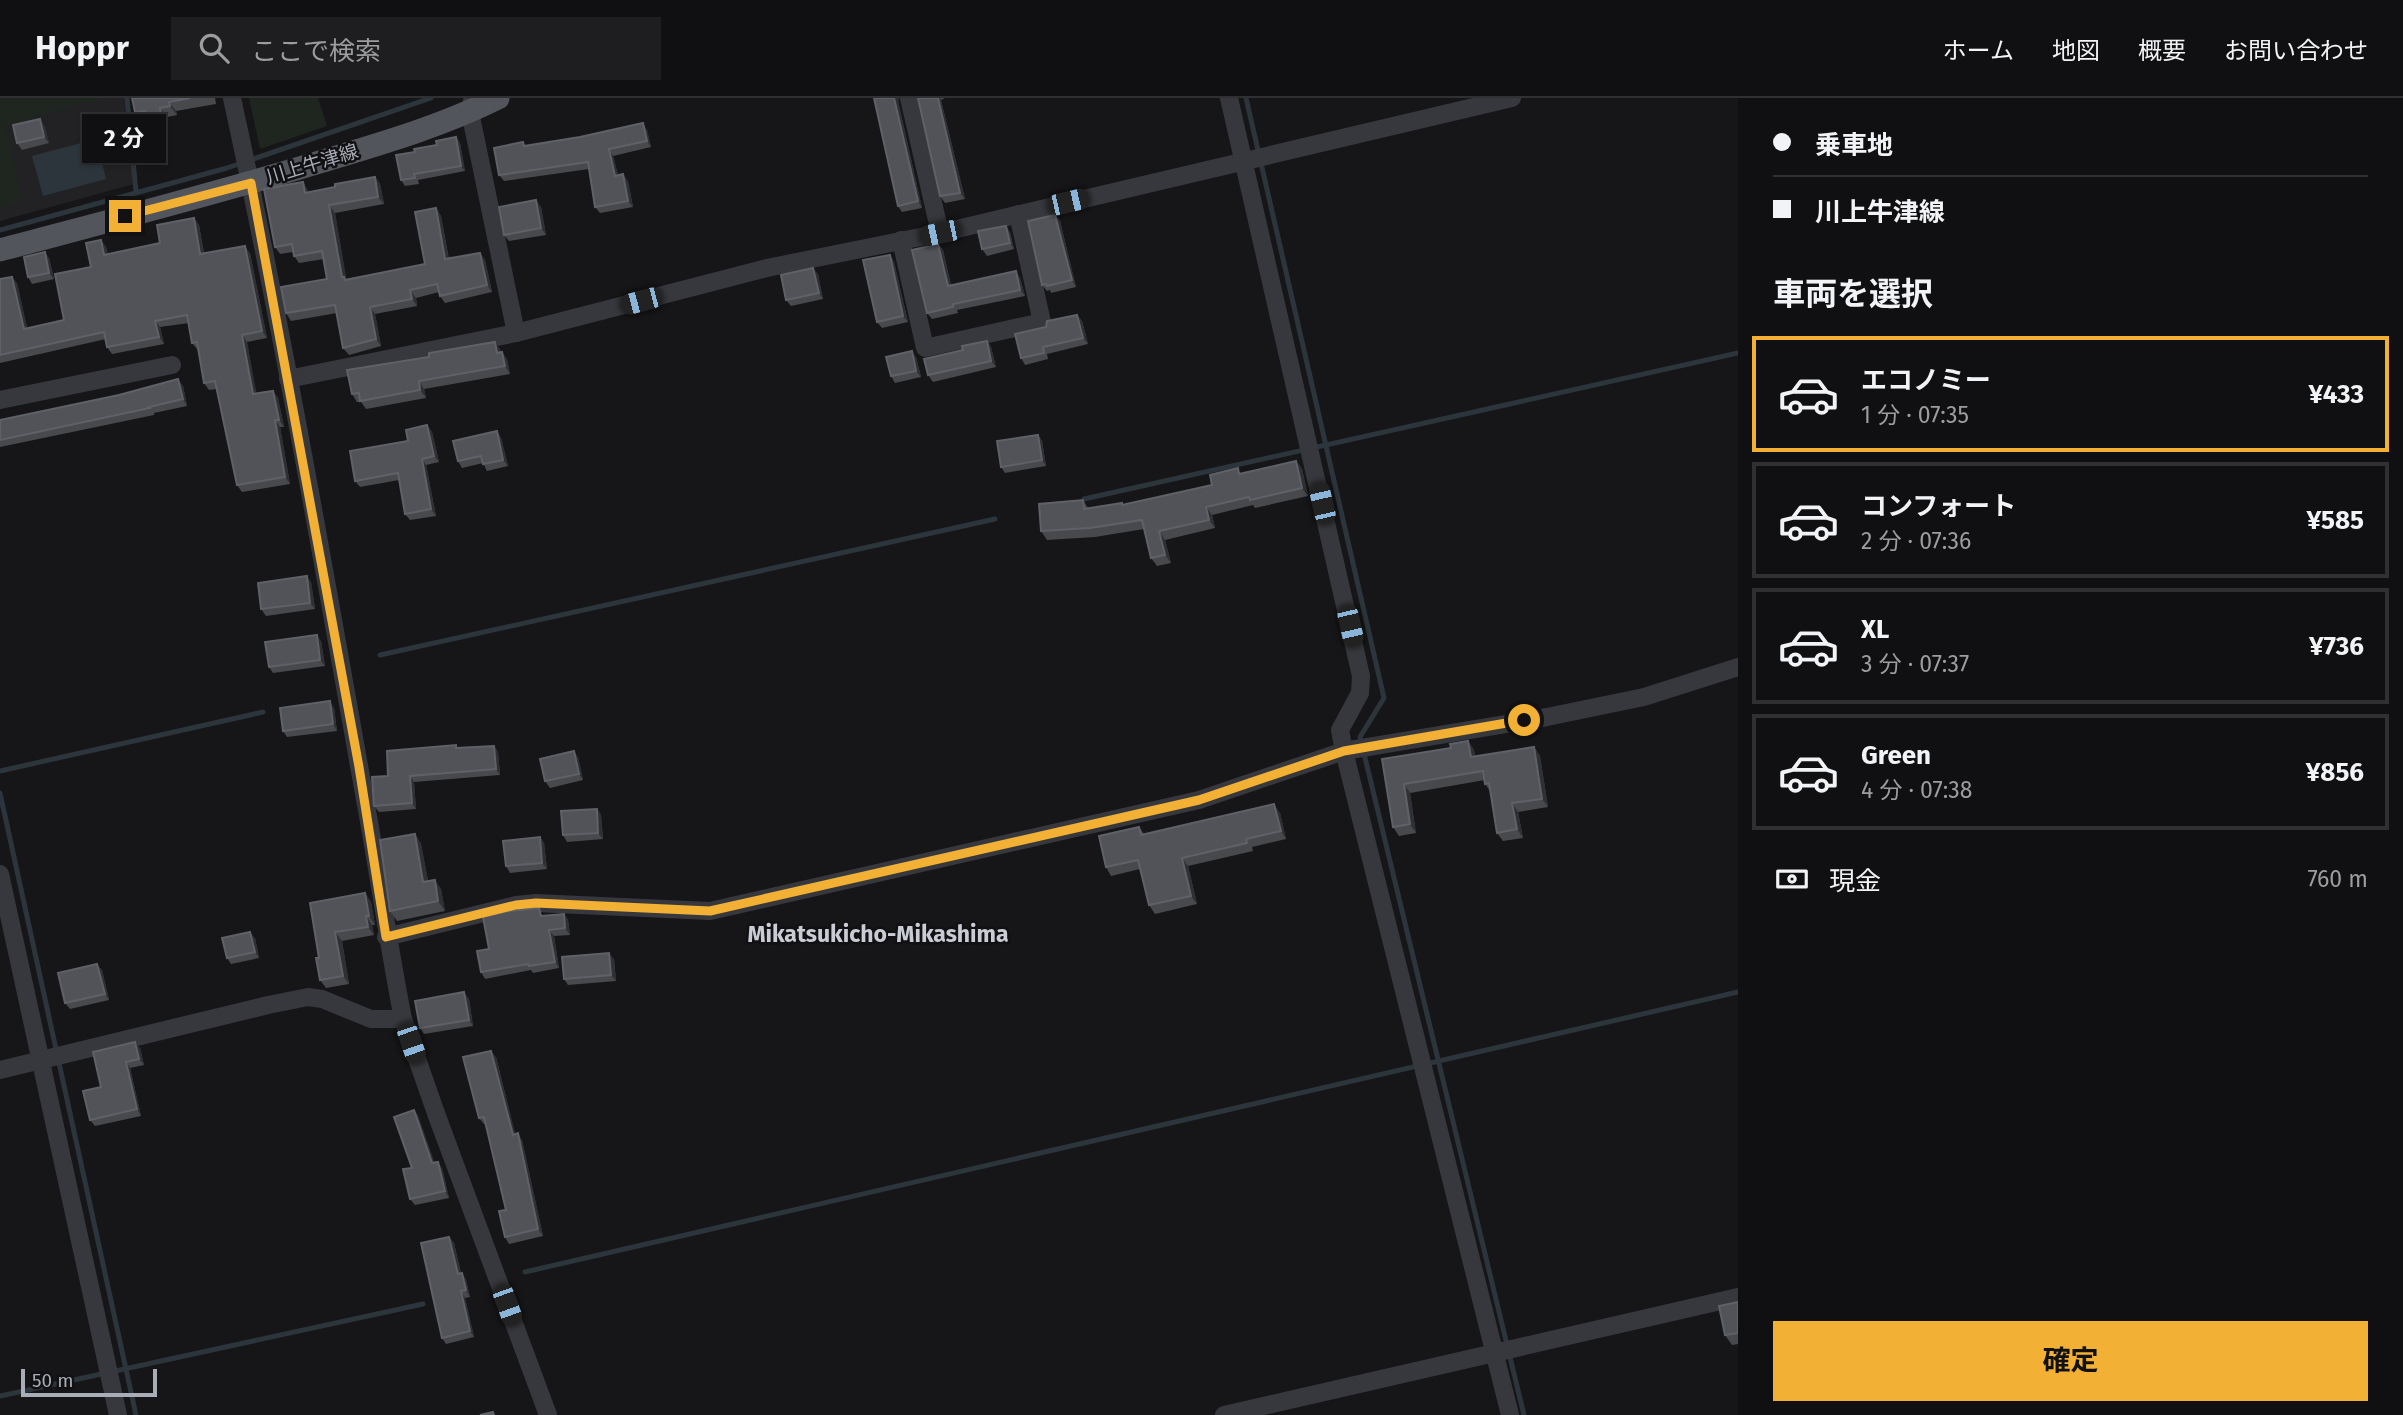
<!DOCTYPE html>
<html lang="ja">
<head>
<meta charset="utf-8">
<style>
	:root { --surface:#101012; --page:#1e1e20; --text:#f1f3f6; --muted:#9c9d9f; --line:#303032; --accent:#f2b134 }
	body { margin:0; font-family:"Fira Sans","Noto Sans JP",sans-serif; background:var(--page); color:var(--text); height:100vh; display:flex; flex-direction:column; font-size:26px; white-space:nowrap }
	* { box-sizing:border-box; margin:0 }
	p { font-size:23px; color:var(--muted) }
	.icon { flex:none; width:38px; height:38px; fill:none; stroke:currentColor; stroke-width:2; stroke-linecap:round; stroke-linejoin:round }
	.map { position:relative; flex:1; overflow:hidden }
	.side { display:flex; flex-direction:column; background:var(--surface); width:665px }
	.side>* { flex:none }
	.top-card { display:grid; align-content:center; height:154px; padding:0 35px; background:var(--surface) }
	.scale { position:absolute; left:21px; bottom:18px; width:136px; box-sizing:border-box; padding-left:7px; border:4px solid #a8adb8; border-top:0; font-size:19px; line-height:24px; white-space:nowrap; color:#a8adb8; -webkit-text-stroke:5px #111113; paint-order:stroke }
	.end { position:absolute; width:32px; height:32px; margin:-16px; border:9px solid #f2b134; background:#111; box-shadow:0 0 0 4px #111 }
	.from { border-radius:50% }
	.bubble { position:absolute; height:49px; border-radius:0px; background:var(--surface); box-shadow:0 2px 5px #0004,0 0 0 2px var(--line); font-size:23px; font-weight:700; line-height:49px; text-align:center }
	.car { position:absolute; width:21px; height:42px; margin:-21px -10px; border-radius:9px; box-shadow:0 0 5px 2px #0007; background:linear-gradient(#222 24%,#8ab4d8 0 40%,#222 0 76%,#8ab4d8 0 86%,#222 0) }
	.top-card b { display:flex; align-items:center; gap:24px; height:66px; font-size:26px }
	.top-card b+b { border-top:2px solid var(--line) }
	.top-card i { width:18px; height:18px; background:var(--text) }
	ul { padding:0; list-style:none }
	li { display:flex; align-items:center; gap:21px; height:116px; margin:0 14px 10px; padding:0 21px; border:4px solid var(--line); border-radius:0px }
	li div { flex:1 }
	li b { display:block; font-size:26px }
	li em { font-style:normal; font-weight:700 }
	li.on { border-color:var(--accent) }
	li>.icon { width:63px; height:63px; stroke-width:1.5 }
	h2 { padding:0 35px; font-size:32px; line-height:84px }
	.pay { display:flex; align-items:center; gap:18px; height:77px; padding:0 35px; font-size:26px }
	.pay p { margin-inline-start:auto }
	.button { display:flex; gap:14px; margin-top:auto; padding:14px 35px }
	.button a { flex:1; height:80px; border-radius:0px; background:var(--accent); color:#111; font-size:28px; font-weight:700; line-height:80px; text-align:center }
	header { display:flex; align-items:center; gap:42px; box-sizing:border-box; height:98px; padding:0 35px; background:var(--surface); border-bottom:2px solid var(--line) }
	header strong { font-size:33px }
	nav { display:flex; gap:38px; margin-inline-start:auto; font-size:24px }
	.search { width:490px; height:63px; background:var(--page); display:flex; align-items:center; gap:18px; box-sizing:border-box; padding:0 24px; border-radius:0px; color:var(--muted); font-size:26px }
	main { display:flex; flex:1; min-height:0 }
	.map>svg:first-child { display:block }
	.built { fill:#222225 }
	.green { fill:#1e261f }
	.water { fill:#2c353c }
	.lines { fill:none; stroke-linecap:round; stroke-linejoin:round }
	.stream { stroke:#2c353c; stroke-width:5 }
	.minor { stroke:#37383d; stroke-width:18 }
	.major { stroke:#53555c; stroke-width:23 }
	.wall { fill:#47494d }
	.shaded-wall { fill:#2f3033 }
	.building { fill:#525359; stroke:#5f6168; stroke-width:2 }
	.route { stroke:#f2b134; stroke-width:9 }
	.labels { text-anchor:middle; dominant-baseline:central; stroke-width:5; stroke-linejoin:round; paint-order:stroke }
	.street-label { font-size:19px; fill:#a8adb8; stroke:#111113 }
	.quarter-label { font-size:23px; font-weight:bold; fill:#c9ccd4; stroke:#111113 }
</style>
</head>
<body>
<header>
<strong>Hoppr</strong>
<div class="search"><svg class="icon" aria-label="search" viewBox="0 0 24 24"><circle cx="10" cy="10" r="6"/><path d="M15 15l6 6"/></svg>ここで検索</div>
<nav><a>ホーム</a><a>地図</a><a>概要</a><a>お問い合わせ</a></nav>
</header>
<main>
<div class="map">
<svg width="1738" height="1317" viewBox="0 0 1738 1317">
	<rect width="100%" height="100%" fill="#161618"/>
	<polygon class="built" points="0,0 124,0 134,86 0,123"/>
	<g class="green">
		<polygon points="0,0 103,0 5,27 23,103 0,110"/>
		<polygon points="249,0 318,0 327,28 260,51"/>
	</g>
	<polygon class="water" points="96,41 106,81 43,98 32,58"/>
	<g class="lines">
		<g class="stream">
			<polyline points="127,0 136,94"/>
			<polyline points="1246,0 1384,600 1360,639 1524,1317"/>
			<polyline points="0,132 227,70 431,0"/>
			<polyline points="1084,401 1738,255"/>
			<polyline points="380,557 995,421"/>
			<polyline points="0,673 263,614"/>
			<polyline points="0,695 136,1317"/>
			<polyline points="525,1174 1738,894"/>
			<polyline points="0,1298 423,1206"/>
		</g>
		<g class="minor">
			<polyline points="909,0 940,135"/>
			<polyline points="1229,0 1361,578 1360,595 1340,632 1344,653 1510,1317"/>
			<polyline points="472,3 470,14 516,235"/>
			<polyline points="901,142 925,250 1042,224 1018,116"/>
			<polyline points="288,281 516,235 767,170 940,135 1512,0"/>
			<polyline points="0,302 172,267"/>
			<polyline points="0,776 118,1317"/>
			<polyline points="386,839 516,807 536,805 710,813 1199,702 1344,653 1547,619 1644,599 1738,569"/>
			<polyline points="403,921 437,1018 548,1317"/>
			<path d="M0,972L268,907L308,899L322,901L371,921H403C389,850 379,778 366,707C324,471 283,234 232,0"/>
			<polyline points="1224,1317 1738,1199"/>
		</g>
		<path class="major" d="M0,152C105,124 210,97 313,66C376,47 440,29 498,0"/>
	</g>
	<g class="wall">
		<polygon points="132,0 215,0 216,6 176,13 177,17 167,19 168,24 152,27 149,22 141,24 135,14"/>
		<polygon points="874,0 899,0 898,3 922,110 902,114 898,108"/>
		<polygon points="918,0 945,0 941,2 965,101 945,105 940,98"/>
		<polygon points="44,27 49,45 22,52 17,45"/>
		<polygon points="647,32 651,49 613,58 618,77 628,83 633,109 600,115 595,109 589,71 504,83 499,77 526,48"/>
		<polygon points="456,39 460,45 465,73 418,82 419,86 405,88 401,82 415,54 437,47"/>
		<polygon points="375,79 380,86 384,106 335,115 346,181 425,166 436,110 441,118 449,161 480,155 485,162 492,194 445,205 440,198 439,194 416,200 417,208 375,216 381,248 349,257 343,250 337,215 291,223 286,215 327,181 324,161 299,165 294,158 293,154 280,156 275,149 303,84 308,94 335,89"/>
		<polygon points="541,109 546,137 509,143 504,137"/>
		<polygon points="1055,117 1060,123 1076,189 1051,195 1050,192 1047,193 1042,187"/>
		<polygon points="194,120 199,127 204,155 250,155 267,240 247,244 256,296 273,293 278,300 284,329 280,329 290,386 242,394 237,387 217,291 209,292 204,285 198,251 197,251 192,245 189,225 160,229 164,246 112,256 107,249 106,241 0,265 0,181 17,185 27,230 64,222 91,169 101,142 106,149 108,157 160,145"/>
		<polygon points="1010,134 1014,151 987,158 982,151"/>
		<polygon points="938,146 943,152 951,187 1020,180 1025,198 957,212 958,215 932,221 927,215"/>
		<polygon points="890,157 894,164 908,224 882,230 877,224"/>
		<polygon points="49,160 54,181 32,186 28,179"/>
		<polygon points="818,176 823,201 791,208 786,202"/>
		<polygon points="1077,217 1082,223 1088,246 1047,256 1048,261 1025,267 1021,260 1046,229"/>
		<polygon points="987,243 991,249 996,269 933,284 928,277"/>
		<polygon points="495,244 501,254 507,261 510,276 424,291 426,300 366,311 361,304 357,304 352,296 429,259"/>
		<polygon points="916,259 921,279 895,285 891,278"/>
		<polygon points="183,288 187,308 154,315 154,317 0,349 0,322"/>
		<polygon points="427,327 432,334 439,364 426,367 436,418 410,422 405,416 399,382 360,389 355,383"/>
		<polygon points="497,333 501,340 508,368 487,373 483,365 462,370 458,363"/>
		<polygon points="1038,337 1042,343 1046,368 1005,375 1001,369"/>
		<polygon points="1296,363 1302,371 1308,398 1255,410 1253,407 1212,417 1215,430 1165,442 1171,465 1157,468 1151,460 1144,431 1095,439 1047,442 1041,433 1083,402 1088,410 1122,405 1123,407 1212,387 1242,375"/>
		<polygon points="311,484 315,511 266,518 261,511"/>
		<polygon points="321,543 325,568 273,575 269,569"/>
		<polygon points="334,610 337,633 287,639 283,633"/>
		<polygon points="1468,643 1474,652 1475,659 1534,649 1540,658 1548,709 1518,714 1523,740 1503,743 1497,735 1490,693 1485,686 1485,682 1410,695 1416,735 1399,738 1393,729 1382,661 1451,650"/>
		<polygon points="494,648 498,654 500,677 414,684 416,711 379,714 374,708 388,678 458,650"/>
		<polygon points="578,659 583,682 550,690 545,683"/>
		<polygon points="597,711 601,717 603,741 567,744 563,737"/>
		<polygon points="1280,715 1286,741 1252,749 1253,753 1188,768 1197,806 1155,816 1149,807 1140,771 1111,778 1106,769 1139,729 1144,736"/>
		<polygon points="415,736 421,746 428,783 441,791 445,813 397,823 390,813"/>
		<polygon points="540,739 544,745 547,771 510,775 506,768"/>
		<polygon points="365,795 371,804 375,827 372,827 374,837 342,843 349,886 326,890 320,882 319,860 310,805"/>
		<polygon points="564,816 568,822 570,837 554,838 559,870 533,875 531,872 485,881 481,874 489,851 543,818"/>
		<polygon points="255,840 259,860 231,866 227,860"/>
		<polygon points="614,861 616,883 568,887 564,881"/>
		<polygon points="102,872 109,902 70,911 65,905"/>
		<polygon points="469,901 473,928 424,936 420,930"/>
		<polygon points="140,950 144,967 130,970 141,1018 95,1028 90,1022 101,989"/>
		<polygon points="496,959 515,1036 522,1042 543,1138 509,1146 505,1139 506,1112 486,1026 484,1026 479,1020"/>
		<polygon points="414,1012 418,1018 434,1064 442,1070 449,1100 415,1107 410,1101"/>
		<polygon points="449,1139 454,1145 461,1175 462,1175 466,1182 470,1199 465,1200 474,1239 446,1246 442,1240"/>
		<polygon points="1738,1204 1738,1246 1732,1247 1725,1237"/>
	</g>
	<g class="shaded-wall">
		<polygon points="894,0 899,0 898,3 922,110 918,103"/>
		<polygon points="938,0 940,0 941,2 965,101 960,95"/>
		<polygon points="169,4 176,13 177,17 170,8"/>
		<polygon points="160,10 167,19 168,24 161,15"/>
		<polygon points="40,21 44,27 49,45 44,39"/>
		<polygon points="643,25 647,32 651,49 647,43"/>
		<polygon points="456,39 460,45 465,73 461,68"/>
		<polygon points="609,51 613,58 620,84 615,78"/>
		<polygon points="623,76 628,83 633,109 628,103"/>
		<polygon points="375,79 380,86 384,106 378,99"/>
		<polygon points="303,84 308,92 310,103 305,95"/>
		<polygon points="536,102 541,109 546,137 541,130"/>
		<polygon points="329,107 335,115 347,184 342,179"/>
		<polygon points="436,110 441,118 450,169 445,161"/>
		<polygon points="1055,117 1060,123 1076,189 1072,182"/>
		<polygon points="194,120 199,127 205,163 200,156"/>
		<polygon points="1006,128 1010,134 1014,151 1010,145"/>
		<polygon points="101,142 106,149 109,164 104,157"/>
		<polygon points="938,146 943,152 952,194 948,188"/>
		<polygon points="245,148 250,155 267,240 262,233"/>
		<polygon points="45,154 49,160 54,181 49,175"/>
		<polygon points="480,155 485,162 492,194 487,187"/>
		<polygon points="890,157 894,164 908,224 903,218"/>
		<polygon points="813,170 818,176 823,201 819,195"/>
		<polygon points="1016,173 1020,180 1025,198 1020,192"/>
		<polygon points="12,179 17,185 29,238 24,231"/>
		<polygon points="410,192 416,200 417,208 412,201"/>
		<polygon points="370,209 375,216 381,248 376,241"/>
		<polygon points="1077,217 1082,223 1088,246 1083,240"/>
		<polygon points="155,223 160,229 164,246 159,239"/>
		<polygon points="242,237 247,244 258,303 253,296"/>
		<polygon points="987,243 991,249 996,269 991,263"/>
		<polygon points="495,244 500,251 502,262 497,255"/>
		<polygon points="912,253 916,259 921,279 916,273"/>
		<polygon points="502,254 507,261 510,276 505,268"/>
		<polygon points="178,281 183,288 187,308 183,301"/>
		<polygon points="419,283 424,291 426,300 420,292"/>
		<polygon points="273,293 278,300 284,329 279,322"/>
		<polygon points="275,322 280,329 290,386 285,379"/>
		<polygon points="427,327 432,334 439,364 434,358"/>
		<polygon points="497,333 501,340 508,368 503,362"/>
		<polygon points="1038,337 1042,343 1046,368 1042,362"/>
		<polygon points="422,361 426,367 436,418 431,411"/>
		<polygon points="1296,363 1302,371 1308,398 1302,390"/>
		<polygon points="1206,409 1212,417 1215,430 1209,422"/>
		<polygon points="1159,433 1165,442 1171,465 1165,457"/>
		<polygon points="307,478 311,484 315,511 310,505"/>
		<polygon points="317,537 321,543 325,568 320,562"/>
		<polygon points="330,603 334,610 337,633 333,626"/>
		<polygon points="1468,643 1474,652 1477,668 1471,659"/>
		<polygon points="494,648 498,654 500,677 496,671"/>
		<polygon points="1534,649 1540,658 1548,709 1542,701"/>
		<polygon points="574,653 578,659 583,682 579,676"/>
		<polygon points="410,678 414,684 416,711 412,705"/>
		<polygon points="1404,686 1410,695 1416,735 1410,726"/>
		<polygon points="1512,705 1518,714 1523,740 1517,731"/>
		<polygon points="1274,706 1280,715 1286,741 1281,733"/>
		<polygon points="597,711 601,717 603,741 598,735"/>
		<polygon points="415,736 421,746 430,793 423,784"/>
		<polygon points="540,739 544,745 547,771 542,765"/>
		<polygon points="1182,760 1188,768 1197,806 1191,798"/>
		<polygon points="435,782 441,791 445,813 438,803"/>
		<polygon points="365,795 371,804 375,827 369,818"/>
		<polygon points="564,816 568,822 570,837 565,830"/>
		<polygon points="366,818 372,827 374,837 368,829"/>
		<polygon points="549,832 554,838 559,870 555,864"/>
		<polygon points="250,834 255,840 259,860 255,854"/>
		<polygon points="335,834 342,843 349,886 343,878"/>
		<polygon points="609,855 614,861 616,883 611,877"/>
		<polygon points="97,866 102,872 109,902 105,896"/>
		<polygon points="464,894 469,901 473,928 469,922"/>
		<polygon points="135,944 140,950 144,967 139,961"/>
		<polygon points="491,953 496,959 517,1043 513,1037"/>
		<polygon points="126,964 130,970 141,1018 137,1011"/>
		<polygon points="414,1012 418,1018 437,1071 432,1065"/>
		<polygon points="518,1035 522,1042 543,1138 538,1131"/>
		<polygon points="438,1064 442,1070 449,1100 445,1093"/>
		<polygon points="449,1139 454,1145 462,1182 458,1176"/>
		<polygon points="462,1175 466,1182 470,1199 466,1192"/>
		<polygon points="461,1193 465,1200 474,1239 470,1233"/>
	</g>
	<g class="building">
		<polygon points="132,0 190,0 169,4 170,8 160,10 161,15 146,17 145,13 135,14"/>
		<polygon points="874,0 894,0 918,103 898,108"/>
		<polygon points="918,0 938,0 960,95 940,98"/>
		<polygon points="40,21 44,39 17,45 13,27"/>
		<polygon points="643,25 647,43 609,51 615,78 623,76 628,103 595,109 588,64 499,77 494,50 523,44 524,48 580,39"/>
		<polygon points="456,39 461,68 414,76 415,80 401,82 396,57 415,54 414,51 437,47 436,43"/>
		<polygon points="375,79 378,99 329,107 342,179 344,179 345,182 425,166 415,114 436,110 445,161 480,155 487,187 440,198 437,186 410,192 412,201 370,209 376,241 343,250 335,207 286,215 281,189 327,181 322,153 294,158 292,146 275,149 264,91 303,84 305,95 335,89 335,86"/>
		<polygon points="536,102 541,130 504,137 499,109"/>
		<polygon points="1055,117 1072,182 1047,188 1046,186 1042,187 1028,123"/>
		<polygon points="194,120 200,156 245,148 262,233 242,237 253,296 273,293 279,322 275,322 285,379 237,387 215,283 204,285 197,244 192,245 187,217 155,223 159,239 107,249 104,234 0,257 0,181 12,179 24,231 64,222 55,176 91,169 86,145 101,142 104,157 160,145 157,127"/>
		<polygon points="1006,128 1010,145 982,151 978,133"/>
		<polygon points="938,146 948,188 1016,173 1020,192 953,206 953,209 927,215 912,152"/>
		<polygon points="45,154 49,175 28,179 24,159"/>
		<polygon points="890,157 903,218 877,224 863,162"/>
		<polygon points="813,170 819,195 786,202 781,177"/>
		<polygon points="1077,217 1083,240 1043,249 1044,255 1021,260 1015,236 1046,229 1047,223"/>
		<polygon points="987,243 991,263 928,277 924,261 963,252 962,248"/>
		<polygon points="495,244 497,255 502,254 505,268 419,283 420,292 360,303 359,295 352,296 347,272 429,259 429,255"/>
		<polygon points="912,253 916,273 891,278 886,259"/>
		<polygon points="178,281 183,301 149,309 150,310 0,342 0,322 119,297"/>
		<polygon points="427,327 434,358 422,361 431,411 405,416 398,375 355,383 350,353 408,343 406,332"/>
		<polygon points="497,333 503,362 483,366 481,358 458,363 453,343"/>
		<polygon points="1038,337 1042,362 1001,369 997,343"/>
		<polygon points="1296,363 1302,390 1250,402 1249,399 1206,409 1209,422 1159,433 1165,457 1151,460 1142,422 1090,430 1041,433 1039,406 1083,402 1084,411 1122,405 1122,407 1212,387 1210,377 1238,370 1239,376"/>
		<polygon points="307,478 310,505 261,511 258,485"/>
		<polygon points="317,537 320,562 269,569 265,544"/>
		<polygon points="330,603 333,626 283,633 280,610"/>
		<polygon points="1468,643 1471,659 1534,649 1542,701 1512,705 1517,731 1497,735 1489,685 1485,686 1483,673 1404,686 1410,726 1393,729 1382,661 1451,650 1450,646"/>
		<polygon points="456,647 456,650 494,648 496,671 410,678 412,705 374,708 372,679 388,678 387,653"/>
		<polygon points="574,653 579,676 545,683 540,661"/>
		<polygon points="1274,706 1281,733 1246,741 1247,745 1182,760 1191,798 1149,807 1138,762 1106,769 1099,738 1139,729 1141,737"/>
		<polygon points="597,711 598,735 563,737 561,713"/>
		<polygon points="415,736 423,784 435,782 438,803 390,813 380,742"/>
		<polygon points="540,739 542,765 506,768 503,743"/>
		<polygon points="365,795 369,818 366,818 368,829 335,834 343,878 320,882 316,860 319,860 310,805"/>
		<polygon points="539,810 541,818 564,816 565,830 549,832 555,864 529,868 528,866 481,874 477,853 489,851 483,819 510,813"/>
		<polygon points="250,834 255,854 227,860 222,840"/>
		<polygon points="609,855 611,877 564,881 562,859"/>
		<polygon points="97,866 105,896 65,905 58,875"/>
		<polygon points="464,894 469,922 420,930 415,903"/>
		<polygon points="135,944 139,961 126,964 137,1011 90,1022 83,993 101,989 93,954"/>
		<polygon points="491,953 513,1037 518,1035 538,1131 505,1139 499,1113 506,1112 484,1019 479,1020 463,959"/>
		<polygon points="414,1012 432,1065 438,1064 445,1093 410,1101 403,1071 412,1070 394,1019"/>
		<polygon points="449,1139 458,1176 462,1175 466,1192 461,1193 470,1233 442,1240 421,1145"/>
		<polygon points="1738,1204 1738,1235 1725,1237 1719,1208"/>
		<polygon points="493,1314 494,1317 480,1317"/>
	</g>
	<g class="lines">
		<polyline class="route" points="125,118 251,85 359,669 386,839 516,807 536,805 710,813 1199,702 1344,653 1524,622"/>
	</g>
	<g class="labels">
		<g class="street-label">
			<text transform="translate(312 66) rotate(-17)">川上牛津線</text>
		</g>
		<g class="quarter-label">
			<text x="878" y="836">Mikatsukicho-Mikashima</text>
		</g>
	</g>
</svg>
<div class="scale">50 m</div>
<i class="end from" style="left:1524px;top:622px"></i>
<i class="end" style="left:125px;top:118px"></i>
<div class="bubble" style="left:82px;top:16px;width:84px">2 分</div>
<i class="car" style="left:1068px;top:104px;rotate:77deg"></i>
<i class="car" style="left:940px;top:135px;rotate:258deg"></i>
<i class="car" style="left:641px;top:203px;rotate:255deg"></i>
<i class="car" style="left:1322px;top:405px;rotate:347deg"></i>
<i class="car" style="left:1350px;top:528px;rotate:167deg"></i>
<i class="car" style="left:411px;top:945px;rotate:161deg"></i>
<i class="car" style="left:507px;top:1207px;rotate:160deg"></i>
</div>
<section class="side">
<div class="top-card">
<b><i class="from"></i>乗車地</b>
<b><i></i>川上牛津線</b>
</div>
<h2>車両を選択</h2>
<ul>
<li class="on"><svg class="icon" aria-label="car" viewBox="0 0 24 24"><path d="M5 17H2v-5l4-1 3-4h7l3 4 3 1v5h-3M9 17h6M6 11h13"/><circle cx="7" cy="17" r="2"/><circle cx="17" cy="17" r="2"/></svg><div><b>エコノミー</b><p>1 分 · 07:35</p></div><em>¥433</em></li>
<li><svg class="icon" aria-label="car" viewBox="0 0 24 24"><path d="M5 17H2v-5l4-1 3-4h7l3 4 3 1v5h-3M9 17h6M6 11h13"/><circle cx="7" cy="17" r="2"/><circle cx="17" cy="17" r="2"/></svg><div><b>コンフォート</b><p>2 分 · 07:36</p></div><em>¥585</em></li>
<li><svg class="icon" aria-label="car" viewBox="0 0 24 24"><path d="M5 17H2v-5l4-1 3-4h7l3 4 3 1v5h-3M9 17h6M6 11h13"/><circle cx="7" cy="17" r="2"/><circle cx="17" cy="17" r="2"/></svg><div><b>XL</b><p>3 分 · 07:37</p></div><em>¥736</em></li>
<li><svg class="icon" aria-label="car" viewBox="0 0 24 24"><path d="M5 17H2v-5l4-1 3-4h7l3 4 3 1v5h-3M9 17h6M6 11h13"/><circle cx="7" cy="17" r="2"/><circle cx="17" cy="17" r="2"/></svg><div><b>Green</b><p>4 分 · 07:38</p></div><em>¥856</em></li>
</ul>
<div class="pay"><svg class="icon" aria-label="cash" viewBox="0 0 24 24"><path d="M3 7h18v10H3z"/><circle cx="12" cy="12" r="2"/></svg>現金<p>760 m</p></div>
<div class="button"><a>確定</a></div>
</section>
</main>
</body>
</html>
